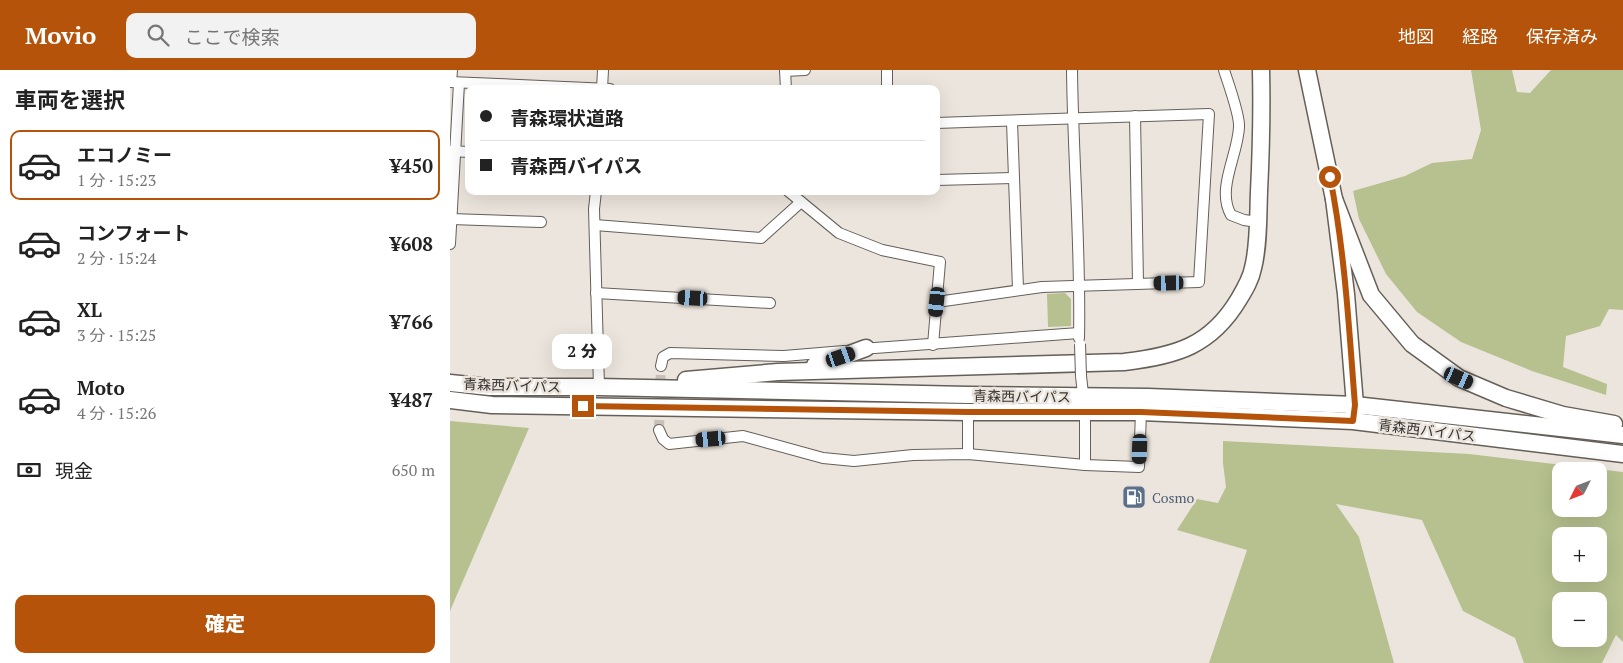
<!DOCTYPE html>
<html lang="ja">
<head>
<meta charset="utf-8">
<style>
	:root { --surface:#fff; --page:#f2f2f2; --text:#222; --muted:#767676; --line:#e0e0e0; --accent:#b45309 }
	body { margin:0; font-family:"PT Serif","Noto Sans JP",serif; background:var(--page); color:var(--text); height:100vh; display:flex; flex-direction:column; font-size:19px; white-space:nowrap }
	* { box-sizing:border-box; margin:0 }
	p { font-size:16px; color:var(--muted) }
	.icon { flex:none; width:28px; height:28px; fill:none; stroke:currentColor; stroke-width:2; stroke-linecap:round; stroke-linejoin:round }
	.map { position:relative; flex:1; overflow:hidden }
	.drawer { display:flex; flex-direction:column; background:var(--surface); width:450px }
	.drawer>* { flex:none }
	.hud { position:absolute; left:15px; top:15px; width:475px; height:110px; border-radius:10px; box-shadow:0 5px 20px #0002; display:grid; align-content:center; height:110px; padding:0 15px; background:var(--surface) }
	.needle { width:32px; rotate:228deg }
	.buttons { position:absolute; left:1102px; top:392px; display:grid; gap:10px }
	.buttons a { display:grid; place-items:center; width:55px; height:55px; border-radius:10px; background:var(--surface); box-shadow:0 5px 20px #0002; font-size:25px }
	.end { position:absolute; width:22px; height:22px; margin:-11px; border:6px solid #b45309; background:#fff; box-shadow:0 0 0 2px #fff }
	.from { border-radius:50% }
	.bubble { position:absolute; height:35px; border-radius:10px; background:var(--surface); box-shadow:0 5px 20px #0002; font-size:16px; font-weight:800; line-height:35px; text-align:center }
	.car { position:absolute; width:15px; height:30px; margin:-15px -8px; border-radius:6px; box-shadow:0 0 4px 1px #0007; background:linear-gradient(#222 24%,#8ab4d8 0 40%,#222 0 76%,#8ab4d8 0 86%,#222 0) }
	.hud b { display:flex; align-items:center; gap:18px; height:48px; font-size:19px }
	.hud b+b { border-top:1px solid var(--line) }
	.hud i { width:12px; height:12px; background:var(--text) }
	ul { padding:0; list-style:none }
	li { display:flex; align-items:center; gap:15px; height:70px; margin:0 10px 8px; padding:0 5px; border:2px solid transparent; border-radius:10px }
	li div { flex:1 }
	li b { display:block; font-size:19px }
	li em { font-style:normal; font-weight:800 }
	li.current { border-color:var(--accent) }
	li>.icon { width:45px; height:45px; stroke-width:1.5 }
	h2 { padding:0 15px; font-size:22px; line-height:60px }
	.pay { display:flex; align-items:center; gap:12px; height:55px; padding:0 15px; font-size:19px }
	.pay p { margin-inline-start:auto }
	.button { display:flex; gap:10px; margin-top:auto; padding:10px 15px }
	.button a { flex:1; height:58px; border-radius:10px; background:var(--accent); color:#fff; font-size:20px; font-weight:800; line-height:58px; text-align:center }
	header { display:flex; align-items:center; gap:30px; box-sizing:border-box; height:70px; padding:0 25px; background:var(--accent); color:#fff }
	header strong { font-size:24px }
	nav { display:flex; gap:28px; margin-inline-start:auto; font-size:18px }
	.search { width:350px; height:45px; background:var(--page); display:flex; align-items:center; gap:12px; box-sizing:border-box; padding:0 18px; border-radius:10px; color:var(--muted); font-size:19px }
	main { display:flex; flex:1; min-height:0 }
	.map>svg:first-child { display:block }
	.green { fill:#b6c18f; fill-rule:evenodd }
	.lines { fill:none; stroke-linecap:round; stroke-linejoin:round }
	.minor-tunnel { stroke:#c7c1ba; stroke-width:10; stroke-dasharray:10 5; stroke-linecap:butt }
	.minor-casing { stroke:#655f58; stroke-width:12 }
	.trunk-casing { stroke:#655f58; stroke-width:19 }
	.minor { stroke:#fff; stroke-width:10 }
	.trunk { stroke:#fff; stroke-width:16 }
	.minor-bridge-casing { stroke:#655f58; stroke-width:12; stroke-linecap:butt }
	.minor-bridge { stroke:#fff; stroke-width:10 }
	.route { stroke:#b45309; stroke-width:6 }
	.labels { text-anchor:middle; dominant-baseline:central; stroke-width:5; stroke-linejoin:round; paint-order:stroke }
	.street-label { font-size:14px; fill:#34322f; stroke:#ece5dd }
	.service-label { font-size:14px; fill:#4e5e75; stroke:#ece5dd; text-anchor:start }
</style>
</head>
<body>
<header>
<strong>Movio</strong>
<div class="search"><svg class="icon" aria-label="search" viewBox="0 0 24 24"><circle cx="10" cy="10" r="6"/><path d="M15 15l6 6"/></svg>ここで検索</div>
<nav><a>地図</a><a>経路</a><a>保存済み</a></nav>
</header>
<main>
<section class="drawer">
<h2>車両を選択</h2>
<ul>
<li class="current"><svg class="icon" aria-label="car" viewBox="0 0 24 24"><path d="M5 17H2v-5l4-1 3-4h7l3 4 3 1v5h-3M9 17h6M6 11h13"/><circle cx="7" cy="17" r="2"/><circle cx="17" cy="17" r="2"/></svg><div><b>エコノミー</b><p>1 分 · 15:23</p></div><em>¥450</em></li>
<li><svg class="icon" aria-label="car" viewBox="0 0 24 24"><path d="M5 17H2v-5l4-1 3-4h7l3 4 3 1v5h-3M9 17h6M6 11h13"/><circle cx="7" cy="17" r="2"/><circle cx="17" cy="17" r="2"/></svg><div><b>コンフォート</b><p>2 分 · 15:24</p></div><em>¥608</em></li>
<li><svg class="icon" aria-label="car" viewBox="0 0 24 24"><path d="M5 17H2v-5l4-1 3-4h7l3 4 3 1v5h-3M9 17h6M6 11h13"/><circle cx="7" cy="17" r="2"/><circle cx="17" cy="17" r="2"/></svg><div><b>XL</b><p>3 分 · 15:25</p></div><em>¥766</em></li>
<li><svg class="icon" aria-label="car" viewBox="0 0 24 24"><path d="M5 17H2v-5l4-1 3-4h7l3 4 3 1v5h-3M9 17h6M6 11h13"/><circle cx="7" cy="17" r="2"/><circle cx="17" cy="17" r="2"/></svg><div><b>Moto</b><p>4 分 · 15:26</p></div><em>¥487</em></li>
</ul>
<div class="pay"><svg class="icon" aria-label="cash" viewBox="0 0 24 24"><path d="M3 7h18v10H3z"/><circle cx="12" cy="12" r="2"/></svg>現金<p>650 m</p></div>
<div class="button"><a>確定</a></div>
</section>
<div class="map">
<svg width="1173" height="593" viewBox="0 0 1173 593">
	<rect width="100%" height="100%" fill="#ece5dd"/>
	<g class="green">
		<polygon points="1021,0 1062,0 1067,22 1080,23 1101,0 1173,0 1173,240 1159,239 1150,256 1116,266 1113,297 1157,314 1156,325 1082,301 1011,272 967,242 936,204 909,149 903,121 955,106 982,93 1022,89 1031,60"/>
		<polygon points="615,223 621,229 621,256 598,257 597,224"/>
		<polygon points="0,351 79,358 0,541"/>
		<path d="M773,371L1019,384L1173,402V572L1166,565L1152,593H1074L1065,568L1013,541L972,450L886,434L909,467L944,593H759L797,480L727,460L747,429L768,433L776,417L773,393ZM1149,401V439H1111V401ZM1111,466H1149V504H1111ZM1111,531H1149V569H1111Z"/>
	</g>
	<g class="lines">
		<polyline class="minor-tunnel" points="209,360 211,296"/>
		<g class="minor-casing">
			<g id="minor">
				<polyline points="335,0 336,19"/>
				<polyline points="437,0 437,19"/>
				<path d="M622,0C623,90 631,179 629,268"/>
				<path d="M774,0C778,13 790,45 789,57C788,85 766,119 781,145L794,150L808,152"/>
				<polyline points="335,1 355,0"/>
				<polyline points="0,12 160,19"/>
				<polyline points="1,12 2,0"/>
				<polyline points="152,19 153,0"/>
				<polyline points="685,46 688,213"/>
				<polyline points="562,52 568,219"/>
				<polyline points="486,53 759,44 749,212 592,217 487,232"/>
				<polyline points="0,81 19,82"/>
				<polyline points="486,110 563,108"/>
				<polyline points="146,121 144,139 149,317"/>
				<polyline points="338,121 389,163 432,180 490,192 483,275"/>
				<polyline points="1,149 91,152"/>
				<polyline points="145,155 311,168 351,132"/>
				<polyline points="0,174 9,13"/>
				<polyline points="146,223 320,233"/>
				<polyline points="411,279 629,263"/>
				<polyline points="211,296 213,287 220,283 334,286 394,281"/>
				<polyline points="631,306 635,342 635,395"/>
				<polyline points="518,342 518,384"/>
				<polyline points="209,360 213,369 219,374 293,366 373,388 404,391 463,385 518,384 635,395 689,397 691,342"/>
			</g>
		</g>
		<g class="trunk-casing">
			<g id="trunk">
				<polyline points="857,0 884,129 896,224 905,335 903,346"/>
				<polyline points="884,129 921,225 962,274 1009,308 1056,328 1113,345 1164,354"/>
				<polyline points="365,295 378,292 416,278"/>
				<path d="M236,310L328,302L674,292C726,286 761,276 789,229C795,219 801,209 803,198C809,175 808,145 809,122C811,81 812,41 811,0"/>
				<polyline points="0,313 40,317 149,317 518,325 698,327 905,335 1173,365"/>
				<polyline points="0,330 42,335 518,342 691,342 903,351 1173,384"/>
			</g>
		</g>
		<use href="#minor" class="minor"/>
		<use href="#trunk" class="trunk"/>
		<g class="minor-bridge-casing">
			<polyline id="minor-bridge" points="630,274 631,306"/>
		</g>
		<use href="#minor-bridge" class="minor-bridge"/>
	</g>
	<g class="lines">
		<path class="route" d="M133,336L518,342H691L903,351L905,335C899,259 895,182 880,107"/>
	</g>
	<defs>
		<g id="fuel-square" transform="scale(1.25)"><rect x="-9" y="-9" width="18" height="18" rx="4" fill="#5c6f8a" stroke="#ece5dd"/><path d="M-5.5-6h7V0h2V4h1.3V-2.5L3-4.5l.8-.8L6-3V5H2.5V1h-1V6h-7ZM-4.2-4.7v3.2H.2V-4.7Z" fill="#fff"/></g>
	</defs>
	<g fill-rule="evenodd">
		<use href="#fuel-square" x="684" y="427"/>
	</g>
	<g class="labels">
		<g class="street-label">
			<text transform="translate(62 315) rotate(2)">青森西バイパス</text>
			<text transform="translate(572 326) rotate(1)">青森西バイパス</text>
			<text transform="translate(977 360) rotate(7)">青森西バイパス</text>
		</g>
		<g class="service-label">
			<text x="702" y="427">Cosmo</text>
		</g>
	</g>
</svg>
<div class="buttons">
<a><svg class="needle" viewBox="-14 -14 28 28"><path d="M0-13l5 13h-10z" fill="#e53935"/><path d="M0 13l5-13h-10z" fill="#767676"/></svg></a>
<a>+</a>
<a>−</a>
</div>
<i class="end from" style="left:880px;top:107px"></i>
<i class="end" style="left:133px;top:336px"></i>
<div class="bubble" style="left:102px;top:264px;width:60px">2 分</div>
<i class="car" style="left:719px;top:213px;rotate:269deg"></i>
<i class="car" style="left:243px;top:228px;rotate:273deg"></i>
<i class="car" style="left:487px;top:232px;rotate:186deg"></i>
<i class="car" style="left:391px;top:287px;rotate:71deg"></i>
<i class="car" style="left:1009px;top:308px;rotate:114deg"></i>
<i class="car" style="left:261px;top:369px;rotate:265deg"></i>
<i class="car" style="left:690px;top:379px;rotate:182deg"></i>
<div class="hud">
<b><i class="from"></i>青森環状道路</b>
<b><i></i>青森西バイパス</b>
</div>
</div>
</main>
</body>
</html>
